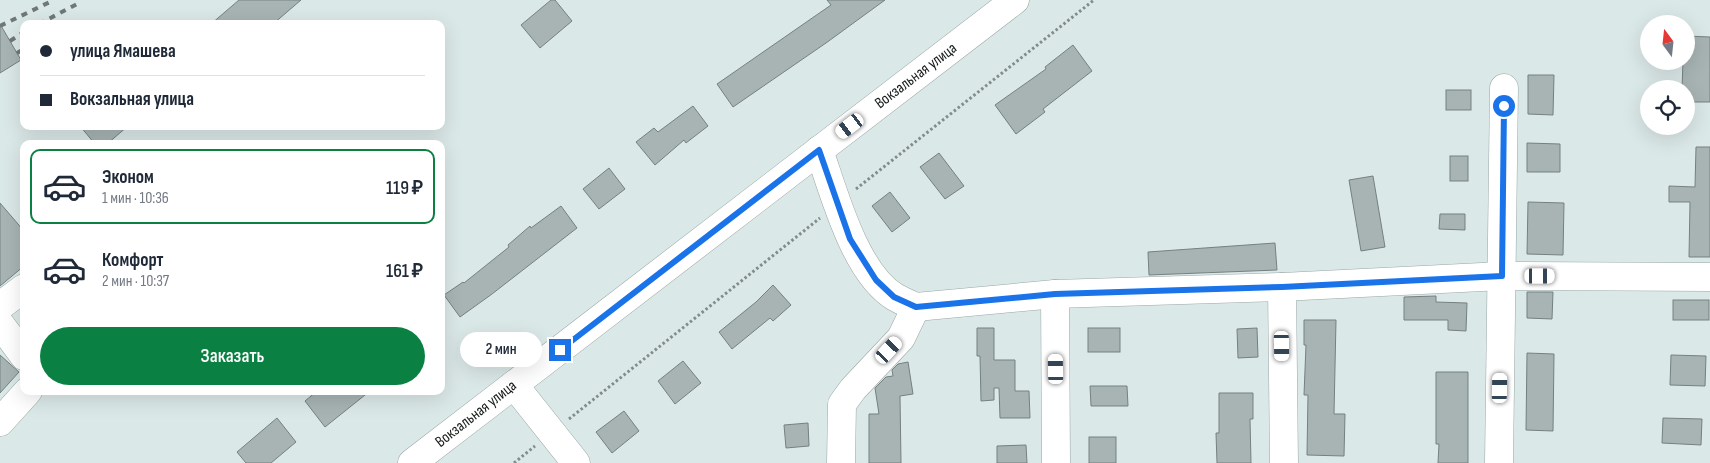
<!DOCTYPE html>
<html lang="ru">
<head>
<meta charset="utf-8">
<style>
	:root { --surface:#fff; --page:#f2f2f3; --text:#1f2937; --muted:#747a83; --line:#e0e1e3; --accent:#0b8043 }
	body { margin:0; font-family:"Sofia Sans Condensed",sans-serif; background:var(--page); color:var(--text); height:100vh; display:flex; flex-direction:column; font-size:19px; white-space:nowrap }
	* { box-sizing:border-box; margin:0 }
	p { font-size:16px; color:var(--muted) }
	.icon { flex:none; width:28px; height:28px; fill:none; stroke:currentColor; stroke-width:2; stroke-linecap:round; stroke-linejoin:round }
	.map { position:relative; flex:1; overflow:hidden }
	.drawer { position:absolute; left:20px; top:140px; width:425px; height:255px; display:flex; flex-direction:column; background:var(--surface); border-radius:10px; box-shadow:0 5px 20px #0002 }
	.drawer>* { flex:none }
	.hud { position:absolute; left:20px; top:20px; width:425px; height:110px; border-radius:10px; box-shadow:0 5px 20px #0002; display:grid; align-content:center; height:110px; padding:0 20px; background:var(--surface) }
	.needle { width:32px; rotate:345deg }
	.tools { position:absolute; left:1640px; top:15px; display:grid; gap:10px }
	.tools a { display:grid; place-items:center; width:55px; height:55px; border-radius:50%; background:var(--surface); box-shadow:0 5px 20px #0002; font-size:25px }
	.end { position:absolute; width:22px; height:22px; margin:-11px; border:6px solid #1a73e8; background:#fff; box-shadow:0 0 0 2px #fff }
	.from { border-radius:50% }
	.bubble { position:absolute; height:35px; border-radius:18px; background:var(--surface); box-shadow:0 5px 20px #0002; font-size:16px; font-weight:600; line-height:35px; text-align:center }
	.car { position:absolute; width:15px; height:30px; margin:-15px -8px; border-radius:6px; box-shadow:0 0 4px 1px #0007; background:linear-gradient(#fff 24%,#345 0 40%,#fff 0 76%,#345 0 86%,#fff 0) }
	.hud b { display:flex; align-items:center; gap:18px; height:48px; font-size:19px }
	.hud b+b { border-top:1px solid var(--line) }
	.hud i { width:12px; height:12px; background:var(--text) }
	ul { padding:9px 0 0; list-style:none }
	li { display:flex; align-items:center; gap:15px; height:75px; margin:0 10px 8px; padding:0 10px; border:2px solid transparent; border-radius:10px }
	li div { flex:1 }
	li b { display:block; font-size:19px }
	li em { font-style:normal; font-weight:600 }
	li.active { border-color:var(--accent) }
	li>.icon { width:45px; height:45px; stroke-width:1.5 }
	.cta { display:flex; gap:10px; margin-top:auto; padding:10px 20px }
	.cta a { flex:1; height:58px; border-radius:30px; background:var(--accent); color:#fff; font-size:20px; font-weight:600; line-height:58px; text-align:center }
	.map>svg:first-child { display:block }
	.building { fill:#a7b4b3; stroke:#758181 }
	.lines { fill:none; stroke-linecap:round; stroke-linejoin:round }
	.minor-casing { stroke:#9aa7a7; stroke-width:29 }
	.path { stroke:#838c8c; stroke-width:3; stroke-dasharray:2.5 2.5; stroke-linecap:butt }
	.minor { stroke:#fff; stroke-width:28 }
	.rail { stroke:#6f7777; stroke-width:4; stroke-dasharray:6 6; stroke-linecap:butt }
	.route { stroke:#1a73e8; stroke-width:6 }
	.labels { text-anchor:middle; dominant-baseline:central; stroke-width:4.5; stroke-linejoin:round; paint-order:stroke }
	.street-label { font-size:16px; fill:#161b1a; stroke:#fff }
</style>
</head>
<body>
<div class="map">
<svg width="1710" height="463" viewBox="0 0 1710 463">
	<rect width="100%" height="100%" fill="#dbe8e8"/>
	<g class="building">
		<polygon points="239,0 301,0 273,24 211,24"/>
		<polygon points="551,0 555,0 572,21 540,48 521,25"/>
		<polygon points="827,0 885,0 826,43 733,107 717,84 831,5"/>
		<polygon points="0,24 21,60 0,73"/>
		<polygon points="1686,36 1710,37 1710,102 1686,102 1686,89 1682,89 1683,61 1686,61"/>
		<polygon points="1073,45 1092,71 1043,109 1045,112 1016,134 995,105 1046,69 1045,67"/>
		<polygon points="1528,75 1554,75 1553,115 1528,114"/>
		<rect x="1446" y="90" width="25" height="20"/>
		<polygon points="693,106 708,126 686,143 684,140 655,165 636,142 654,128 658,132"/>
		<polygon points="80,126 128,126 107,144 95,144"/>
		<polygon points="1527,143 1560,144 1560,172 1527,172"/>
		<polygon points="1696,147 1710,147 1710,257 1689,257 1690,202 1669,202 1669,186 1695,187"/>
		<polygon points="939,153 964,186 945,199 920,167"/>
		<rect x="1450" y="156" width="18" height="25"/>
		<polygon points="609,168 625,189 599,209 583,189"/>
		<polygon points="1373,176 1385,247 1361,251 1349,180"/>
		<polygon points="890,192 910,218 892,232 872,206"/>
		<polygon points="1528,202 1564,203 1563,255 1527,254"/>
		<polygon points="0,203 24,231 24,266 0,286"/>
		<polygon points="561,206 577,228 492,294 460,317 444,295 463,282 464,283 509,247 508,245 530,226 531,228"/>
		<polygon points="1440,214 1465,214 1465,230 1439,229"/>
		<polygon points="1275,243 1277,270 1149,275 1148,252"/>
		<polygon points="773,285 791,305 773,321 770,318 732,349 719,332 756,302"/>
		<polygon points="1527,292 1553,292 1552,319 1527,318"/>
		<polygon points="1436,296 1436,302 1467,303 1466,331 1448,330 1448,320 1404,320 1404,297"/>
		<rect x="1673" y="300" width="36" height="20"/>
		<polygon points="1304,320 1336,320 1334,414 1345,414 1344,456 1307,455 1308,395 1304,395 1306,345 1304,345"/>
		<polygon points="977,328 994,328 994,360 1015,360 1015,391 1029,391 1030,418 1000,418 999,388 994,388 994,400 981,401 980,356 977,356"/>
		<rect x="1088" y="328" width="32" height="24"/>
		<polygon points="1257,328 1258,357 1238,358 1237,329"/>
		<polygon points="1527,353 1554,354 1553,431 1526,430"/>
		<polygon points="0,355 19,372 0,393"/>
		<polygon points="1671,355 1706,356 1705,386 1670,385"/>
		<polygon points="683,361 701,383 675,404 658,381"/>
		<polygon points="908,362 913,394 900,396 901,463 869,463 869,414 879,414 875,388 886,377 893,376 892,370 898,364"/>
		<polygon points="1436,372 1468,372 1468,463 1438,463 1439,444 1436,444"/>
		<polygon points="1090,386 1127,386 1128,406 1091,406"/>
		<polygon points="317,391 370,391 325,427 305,401"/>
		<polygon points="1219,393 1253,393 1253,419 1250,419 1251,463 1217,463 1216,433 1219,433"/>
		<polygon points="624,411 639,431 612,453 596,432"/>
		<polygon points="277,418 296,442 271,463 246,463 237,452"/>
		<polygon points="1663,418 1702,419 1701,445 1662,443"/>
		<polygon points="808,423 809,446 786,448 784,425"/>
		<rect x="1089" y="437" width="27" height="26"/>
		<polygon points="1026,445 1027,463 997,463 997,446"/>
	</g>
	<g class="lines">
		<g class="minor-casing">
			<g id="minor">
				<path d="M819,150C834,193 855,273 895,297C902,301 909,304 916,307"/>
				<polyline points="1282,287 1284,463"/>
				<polyline points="1055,294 1056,463"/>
				<polyline points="0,306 24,288"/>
				<polyline points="916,307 1055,294 1282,287 1502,276 1710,277"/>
				<polyline points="0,324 24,356"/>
				<polyline points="514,385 576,463"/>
				<polyline points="0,422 28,391"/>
				<polyline points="412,463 1015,0"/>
				<polyline points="841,463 842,404 853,389 901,338 916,307"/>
				<polyline points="1499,463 1504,88"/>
			</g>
		</g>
		<g class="path">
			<polyline points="856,189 1094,0"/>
			<polyline points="569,419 820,218"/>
			<polyline points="514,463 535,446"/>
		</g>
		<use href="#minor" class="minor"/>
		<g class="rail">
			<polyline points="39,24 79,3"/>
			<polyline points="0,26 54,0"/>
			<polyline points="10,41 24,32"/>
			<polyline points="17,53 24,49"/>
		</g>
	</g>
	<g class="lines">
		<polyline class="route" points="560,350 819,150 850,239 876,280 894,297 916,307 1055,294 1282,287 1502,276 1504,106"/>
	</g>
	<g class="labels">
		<g class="street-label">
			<text transform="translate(916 76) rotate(-37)">Вокзальная улица</text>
			<text transform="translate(476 414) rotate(-38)">Вокзальная улица</text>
		</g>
	</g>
</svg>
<div class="tools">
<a><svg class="needle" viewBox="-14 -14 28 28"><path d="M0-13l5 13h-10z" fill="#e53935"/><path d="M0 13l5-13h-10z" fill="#747a83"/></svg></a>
<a><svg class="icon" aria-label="locate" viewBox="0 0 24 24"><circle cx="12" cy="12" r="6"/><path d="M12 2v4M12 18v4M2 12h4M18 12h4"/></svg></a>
</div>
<i class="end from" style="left:1504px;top:106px"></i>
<i class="end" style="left:560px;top:350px"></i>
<div class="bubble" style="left:460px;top:332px;width:82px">2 мин</div>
<i class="car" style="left:850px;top:126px;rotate:233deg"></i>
<i class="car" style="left:1540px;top:276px;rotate:90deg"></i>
<i class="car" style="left:1282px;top:346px;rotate:179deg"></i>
<i class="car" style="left:889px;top:350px;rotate:43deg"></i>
<i class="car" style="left:1056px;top:369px;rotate:359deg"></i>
<i class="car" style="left:1500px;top:388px;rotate:1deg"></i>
<div class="hud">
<b><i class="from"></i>улица Ямашева</b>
<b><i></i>Вокзальная улица</b>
</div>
<section class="drawer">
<ul>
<li class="active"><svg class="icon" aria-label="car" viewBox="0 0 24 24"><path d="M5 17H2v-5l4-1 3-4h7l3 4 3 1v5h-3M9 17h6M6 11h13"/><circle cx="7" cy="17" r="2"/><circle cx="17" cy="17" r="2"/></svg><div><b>Эконом</b><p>1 мин · 10:36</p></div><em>119 ₽</em></li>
<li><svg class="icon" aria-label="car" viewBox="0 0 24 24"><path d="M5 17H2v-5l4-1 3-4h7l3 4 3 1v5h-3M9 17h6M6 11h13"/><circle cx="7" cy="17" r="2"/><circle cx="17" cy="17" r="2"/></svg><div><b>Комфорт</b><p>2 мин · 10:37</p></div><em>161 ₽</em></li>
</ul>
<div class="cta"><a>Заказать</a></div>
</section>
</div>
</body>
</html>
